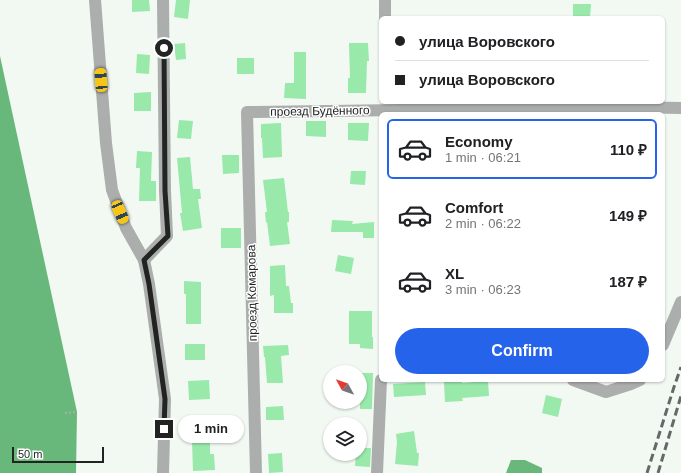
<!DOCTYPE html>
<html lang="en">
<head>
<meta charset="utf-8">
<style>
	:root { --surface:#fff; --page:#f2f2f2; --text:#202124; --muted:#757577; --line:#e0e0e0; --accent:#2563eb }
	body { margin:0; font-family:Arial,sans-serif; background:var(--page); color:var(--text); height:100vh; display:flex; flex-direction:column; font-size:15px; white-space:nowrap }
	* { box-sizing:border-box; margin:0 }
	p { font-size:13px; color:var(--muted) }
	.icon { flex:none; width:22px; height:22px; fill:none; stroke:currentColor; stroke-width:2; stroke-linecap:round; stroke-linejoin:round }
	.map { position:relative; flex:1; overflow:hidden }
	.details { position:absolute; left:379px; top:112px; width:286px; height:270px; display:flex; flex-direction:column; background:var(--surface); border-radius:6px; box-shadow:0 1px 3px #0004 }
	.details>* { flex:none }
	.guide { position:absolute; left:379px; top:16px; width:286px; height:88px; border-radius:6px; box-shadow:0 1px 3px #0004; display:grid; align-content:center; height:88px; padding:0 16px; background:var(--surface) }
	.needle { width:26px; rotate:310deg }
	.fabs { position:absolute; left:323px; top:365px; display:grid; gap:8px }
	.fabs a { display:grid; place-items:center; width:44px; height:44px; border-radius:50%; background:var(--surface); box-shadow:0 1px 3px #0004; font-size:20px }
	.scale { position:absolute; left:12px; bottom:10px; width:92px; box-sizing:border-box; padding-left:4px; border:2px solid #222422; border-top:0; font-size:11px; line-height:14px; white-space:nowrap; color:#222422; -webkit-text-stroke:3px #fff; paint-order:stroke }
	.end { position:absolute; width:18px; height:18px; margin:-9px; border:5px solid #222422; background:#fff; box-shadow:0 0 0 2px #fff }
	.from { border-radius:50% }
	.bubble { position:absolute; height:28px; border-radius:14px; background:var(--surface); box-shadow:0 1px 3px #0004; font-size:13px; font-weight:700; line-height:28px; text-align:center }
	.car { position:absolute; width:12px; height:24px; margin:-12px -6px; border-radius:5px; box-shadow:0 0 3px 1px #0007; background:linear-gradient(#f5c518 24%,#345 0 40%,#f5c518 0 76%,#345 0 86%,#f5c518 0) }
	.guide b { display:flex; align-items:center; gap:14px; height:38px; font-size:15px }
	.guide b+b { border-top:1px solid var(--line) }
	.guide i { width:10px; height:10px; background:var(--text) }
	ul { padding:7px 0 0; list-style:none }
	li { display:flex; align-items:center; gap:12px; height:60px; margin:0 8px 6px; padding:0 8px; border:2px solid transparent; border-radius:6px }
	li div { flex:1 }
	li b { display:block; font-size:15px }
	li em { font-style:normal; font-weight:700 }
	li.selected { border-color:var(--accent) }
	li>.icon { width:36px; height:36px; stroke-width:1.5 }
	.cta { display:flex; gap:8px; margin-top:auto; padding:8px 16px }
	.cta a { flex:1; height:46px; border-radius:24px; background:var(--accent); color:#fff; font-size:16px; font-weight:700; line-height:46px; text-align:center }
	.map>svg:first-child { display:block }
	.water { fill:#68b77b }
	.building { fill:#98e9aa }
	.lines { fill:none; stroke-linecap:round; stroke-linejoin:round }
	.path { stroke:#aaafab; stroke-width:2; stroke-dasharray:2 2; stroke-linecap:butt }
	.minor { stroke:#abaeac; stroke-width:12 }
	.rail { stroke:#656865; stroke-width:3; stroke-dasharray:8 4; stroke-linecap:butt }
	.route { stroke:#222422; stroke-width:5 }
	.labels { text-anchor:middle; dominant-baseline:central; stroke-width:3; stroke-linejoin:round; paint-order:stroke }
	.street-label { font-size:12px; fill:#222422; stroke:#fff }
</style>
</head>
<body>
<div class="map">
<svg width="681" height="473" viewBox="0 0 681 473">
	<rect width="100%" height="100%" fill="#f2f9f3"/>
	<g class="water">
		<polygon points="0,56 77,412 76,473 0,473"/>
		<polygon points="511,460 525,460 542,468 542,473 506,473"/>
	</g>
	<g class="building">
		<polygon points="132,0 149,0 150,11 132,12"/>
		<polygon points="176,0 190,0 188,19 174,17"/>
		<polygon points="573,4 591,4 590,18 573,18"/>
		<polygon points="185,43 186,59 176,60 174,44"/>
		<polygon points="349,43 368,43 369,61 367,61 366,93 348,93 348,78 350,78"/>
		<polygon points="294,52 306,52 306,99 284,98 285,83 294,83"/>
		<polygon points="137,54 150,55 149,74 136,73"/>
		<rect x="237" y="58" width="17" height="16"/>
		<polygon points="151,92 151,111 134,111 134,93"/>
		<polygon points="179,120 193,121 191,139 177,138"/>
		<polygon points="306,121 326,121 326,137 306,136"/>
		<polygon points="281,123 282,157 263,158 262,138 261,138 261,124"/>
		<polygon points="348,123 369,123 368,141 348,140"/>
		<polygon points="137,151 152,152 151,181 156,181 156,201 139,201 140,168 136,168"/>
		<polygon points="222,155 239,155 239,173 223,174"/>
		<polygon points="190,157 193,189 200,189 201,199 198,199 202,228 183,231 180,213 182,213 177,158"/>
		<polygon points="351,171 366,171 365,185 350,184"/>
		<polygon points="284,178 288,212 289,212 289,222 287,222 290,244 270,246 267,222 266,223 265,212 267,212 263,180"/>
		<polygon points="332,220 353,221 352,224 374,222 374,238 363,238 363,232 331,232"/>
		<rect x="221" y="228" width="20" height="20"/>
		<polygon points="338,255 354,258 351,274 335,271"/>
		<polygon points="285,265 286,286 289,286 291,303 293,303 293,313 274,313 274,295 270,296 270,266"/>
		<polygon points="184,281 201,282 201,324 186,324 186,294 184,294"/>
		<polygon points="349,311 372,311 372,337 373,337 373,349 360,348 360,344 349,344"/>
		<rect x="185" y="344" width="20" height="16"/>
		<polygon points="288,345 289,355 281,356 283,383 267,383 265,357 264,357 263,346"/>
		<polygon points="360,373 373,373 372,409 360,409"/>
		<polygon points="209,380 210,399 189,400 188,381"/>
		<polygon points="488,381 489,396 462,398 463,401 445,402 444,382 462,382 462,383"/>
		<polygon points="425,382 426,395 394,397 393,384"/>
		<polygon points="546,395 562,399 558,417 542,413"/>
		<polygon points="283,406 284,420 266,420 266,407"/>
		<polygon points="190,420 210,420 210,454 214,454 215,470 193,471 192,441 190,441"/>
		<polygon points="414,431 417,453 419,453 418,466 395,464 397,442 396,434"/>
		<polygon points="360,448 371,448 370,467 355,466 356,454 360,454"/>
		<polygon points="282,453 283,472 269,473 268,454"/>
	</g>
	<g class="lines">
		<polyline class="path" points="65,413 77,412"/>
		<g class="minor">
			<polyline points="95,0 106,143 112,190 126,228 144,260 149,284 165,399 163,473"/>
			<polyline points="385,18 385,0"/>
			<polyline points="626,107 681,108"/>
			<polyline points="144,260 167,236 165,191 163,0"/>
			<polyline points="663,345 681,302"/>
			<polyline points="573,380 606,392 631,384 640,380"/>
			<polyline points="256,473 247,112 626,107 623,114"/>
			<polyline points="377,473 381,380"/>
		</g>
		<g class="rail">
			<polyline points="647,473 674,387 681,367"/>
			<polyline points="658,473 681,396"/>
		</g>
	</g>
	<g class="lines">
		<polyline class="route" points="164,48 165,191 168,236 144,260 149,284 165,399 164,429"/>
	</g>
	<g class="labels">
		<g class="street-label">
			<text transform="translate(320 111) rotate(-1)">проезд Будённого</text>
			<text transform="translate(252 293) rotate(-91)">проезд Комарова</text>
		</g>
	</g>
</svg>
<div class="fabs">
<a><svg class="needle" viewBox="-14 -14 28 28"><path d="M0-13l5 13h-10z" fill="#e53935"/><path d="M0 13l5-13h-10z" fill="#757577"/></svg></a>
<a><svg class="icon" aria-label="layers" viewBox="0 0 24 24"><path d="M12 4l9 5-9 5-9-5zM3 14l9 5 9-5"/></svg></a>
</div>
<div class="scale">50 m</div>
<i class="end from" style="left:164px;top:48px"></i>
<i class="end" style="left:164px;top:429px"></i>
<div class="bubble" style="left:178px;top:415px;width:66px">1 min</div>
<i class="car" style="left:101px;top:80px;rotate:355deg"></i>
<i class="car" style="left:120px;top:212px;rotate:157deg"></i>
<div class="guide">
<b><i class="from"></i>улица Воровского</b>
<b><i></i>улица Воровского</b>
</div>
<section class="details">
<ul>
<li class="selected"><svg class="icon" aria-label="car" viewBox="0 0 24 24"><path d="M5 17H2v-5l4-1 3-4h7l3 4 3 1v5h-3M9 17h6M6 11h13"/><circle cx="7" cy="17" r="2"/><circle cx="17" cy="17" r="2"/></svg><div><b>Economy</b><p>1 min · 06:21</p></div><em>110 ₽</em></li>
<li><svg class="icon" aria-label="car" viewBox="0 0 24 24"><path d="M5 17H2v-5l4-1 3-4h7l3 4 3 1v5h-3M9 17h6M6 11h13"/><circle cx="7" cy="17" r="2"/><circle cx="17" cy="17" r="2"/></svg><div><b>Comfort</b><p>2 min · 06:22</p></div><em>149 ₽</em></li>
<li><svg class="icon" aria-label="car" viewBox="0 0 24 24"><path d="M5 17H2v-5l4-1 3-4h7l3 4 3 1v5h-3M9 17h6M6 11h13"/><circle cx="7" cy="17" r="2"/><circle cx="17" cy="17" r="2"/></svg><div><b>XL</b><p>3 min · 06:23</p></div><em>187 ₽</em></li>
</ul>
<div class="cta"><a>Confirm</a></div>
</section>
</div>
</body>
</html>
